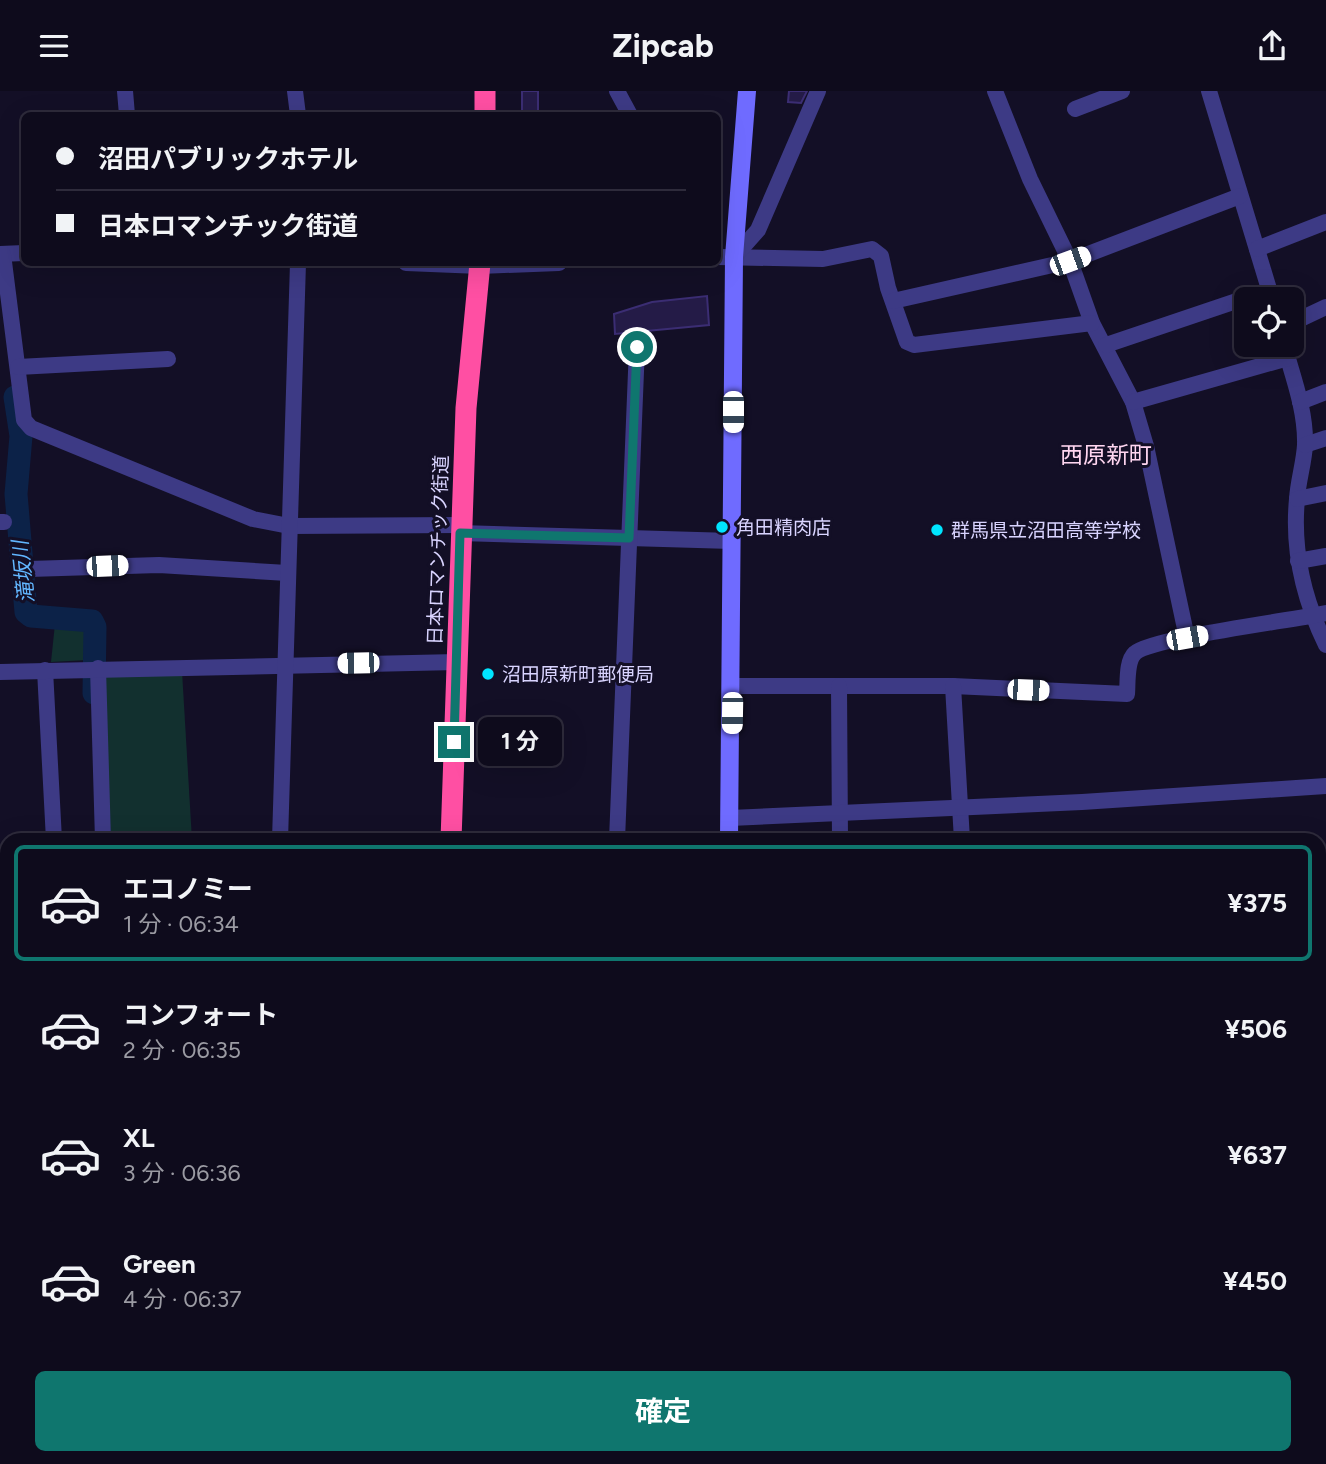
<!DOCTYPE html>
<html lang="ja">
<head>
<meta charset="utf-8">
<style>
	:root { --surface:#0e0b1c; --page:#171425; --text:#f1f3f6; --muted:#9b9ba3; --line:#2e2b3b; --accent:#0f766e }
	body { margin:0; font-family:Figtree,"Noto Sans JP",sans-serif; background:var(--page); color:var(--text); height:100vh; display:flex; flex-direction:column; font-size:26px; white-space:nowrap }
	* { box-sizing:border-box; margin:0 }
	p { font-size:23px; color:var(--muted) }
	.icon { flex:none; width:38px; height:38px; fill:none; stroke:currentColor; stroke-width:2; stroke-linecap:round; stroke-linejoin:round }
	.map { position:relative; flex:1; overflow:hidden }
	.drawer { position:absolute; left:0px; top:742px; width:1326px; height:632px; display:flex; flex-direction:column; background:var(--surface); border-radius:21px 21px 0 0; box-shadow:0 7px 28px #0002,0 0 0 2px var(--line) }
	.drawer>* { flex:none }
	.hud { position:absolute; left:21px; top:21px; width:700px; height:154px; border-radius:10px; box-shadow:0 7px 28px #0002,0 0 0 2px var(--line); display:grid; align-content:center; height:154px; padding:0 35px; background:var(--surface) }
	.fabs { position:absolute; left:1234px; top:196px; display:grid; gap:14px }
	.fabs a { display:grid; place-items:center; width:70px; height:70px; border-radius:10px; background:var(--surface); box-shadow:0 7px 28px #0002,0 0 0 2px var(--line); font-size:35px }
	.end { position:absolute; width:32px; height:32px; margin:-16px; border:9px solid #0f766e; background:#fff; box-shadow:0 0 0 4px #fff }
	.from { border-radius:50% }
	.bubble { position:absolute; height:49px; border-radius:10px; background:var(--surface); box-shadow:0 7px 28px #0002,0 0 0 2px var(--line); font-size:23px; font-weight:700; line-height:49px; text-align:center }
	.car { position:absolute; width:21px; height:42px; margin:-21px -10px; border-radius:9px; box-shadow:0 0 5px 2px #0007; background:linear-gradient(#fff 24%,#345 0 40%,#fff 0 76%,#345 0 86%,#fff 0) }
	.hud b { display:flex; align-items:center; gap:24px; height:66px; font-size:26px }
	.hud b+b { border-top:2px solid var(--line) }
	.hud i { width:18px; height:18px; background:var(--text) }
	ul { padding:12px 0 0; list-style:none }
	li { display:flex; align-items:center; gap:21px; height:116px; margin:0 14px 10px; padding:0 21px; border:4px solid transparent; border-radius:10px }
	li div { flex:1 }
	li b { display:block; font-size:26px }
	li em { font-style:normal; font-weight:700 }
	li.on { border-color:var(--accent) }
	li>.icon { width:63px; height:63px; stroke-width:1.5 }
	.action { display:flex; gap:14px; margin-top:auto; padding:14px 35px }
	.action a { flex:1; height:80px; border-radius:10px; background:var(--accent); color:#fff; font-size:28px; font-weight:700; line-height:80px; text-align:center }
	header { display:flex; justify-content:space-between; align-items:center; height:91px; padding:0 35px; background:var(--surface); font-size:32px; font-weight:700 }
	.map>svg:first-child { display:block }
	.green { fill:#12302f }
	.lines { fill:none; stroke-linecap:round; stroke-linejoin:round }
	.river { stroke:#0c2248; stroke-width:23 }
	.building { fill:#241b47; stroke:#3b2d73; stroke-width:2 }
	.lane { stroke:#3d3a85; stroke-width:8 }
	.street { stroke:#3d3a85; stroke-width:16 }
	.secondary { stroke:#6f6bff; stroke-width:18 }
	.highway { stroke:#ff4fa3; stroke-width:21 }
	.route { stroke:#0f766e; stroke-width:9 }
	.poi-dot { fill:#00e5ff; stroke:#130f26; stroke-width:2.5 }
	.labels { text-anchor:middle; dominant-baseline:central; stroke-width:6; stroke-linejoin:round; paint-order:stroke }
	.poi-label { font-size:19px; fill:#d9d4ff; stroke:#130f26; text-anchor:start }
	.street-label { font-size:19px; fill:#d9d4ff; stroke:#130f26 }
	.water-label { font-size:21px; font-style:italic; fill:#62b6ff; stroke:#130f26 }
	.quarter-label { font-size:23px; fill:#ffd6f0; stroke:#130f26 }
</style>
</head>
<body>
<header><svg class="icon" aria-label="menu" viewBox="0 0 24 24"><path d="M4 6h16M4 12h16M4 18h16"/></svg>Zipcab<svg class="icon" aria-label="share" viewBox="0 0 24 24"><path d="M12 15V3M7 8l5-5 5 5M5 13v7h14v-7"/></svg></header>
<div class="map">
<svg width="1326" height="1373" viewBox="0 0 1326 1373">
	<rect width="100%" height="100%" fill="#130f26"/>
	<g class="green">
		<polygon points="55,533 89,536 88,569 51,571"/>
		<polygon points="182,580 192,749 108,749 103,581"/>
		<polygon points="1326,767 1326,866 1320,867 1320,768"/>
		<polygon points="1326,907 1326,1132 1320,1133 1320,908"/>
	</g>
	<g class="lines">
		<g class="river">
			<polyline points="15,306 21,345 16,403 26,521 31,525 92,530 95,536 94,602"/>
			<polyline points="0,1130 7,1129"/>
		</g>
	</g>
	<g class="building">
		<rect x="522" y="0" width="16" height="24"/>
		<polygon points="789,0 807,0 801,12 788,11"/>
		<polygon points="707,205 709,234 615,243 614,223 652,211"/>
	</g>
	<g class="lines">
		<g class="lane">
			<polyline points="0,908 7,913"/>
			<polyline points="100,1367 101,1373"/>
		</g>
		<g class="street">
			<polyline points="125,0 127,24"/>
			<polyline points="295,0 298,24"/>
			<polyline points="617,0 630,24"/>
			<polyline points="995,0 1030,88 1070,170 1092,232 1133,311 1146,355 1187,547"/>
			<polyline points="1209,0 1272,208"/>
			<polyline points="1075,18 1122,0"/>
			<polyline points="1257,158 1326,131"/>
			<polyline points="0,163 24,162"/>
			<polyline points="3,163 24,329 31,337 253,428 289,435 460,434"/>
			<polyline points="718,166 823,168 872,158 881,165 888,197 907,251 914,254 1092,232"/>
			<polyline points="734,166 758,139 818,0"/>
			<polyline points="406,172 480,175 559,172"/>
			<polyline points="893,210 1070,170 1240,105"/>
			<polyline points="1292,232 1326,216"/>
			<polyline points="1106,254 1269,199"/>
			<path d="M1284,254C1293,286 1306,320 1305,354C1304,372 1298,390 1297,408C1292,460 1303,507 1326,554"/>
			<polyline points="18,276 168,268"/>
			<polyline points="1133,311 1288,267"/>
			<polyline points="1300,311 1326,301"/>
			<polyline points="1305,354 1326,347"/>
			<polyline points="1297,408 1326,402"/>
			<polyline points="0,431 4,431"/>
			<polyline points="460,442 732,450"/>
			<polyline points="1298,470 1326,465"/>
			<polyline points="29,478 159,474 287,482"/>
			<polyline points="98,577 103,749"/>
			<polyline points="45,579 54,749"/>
			<polyline points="0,581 457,571"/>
			<path d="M733,595H953L1127,603C1128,592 1126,570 1135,562C1151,547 1295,529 1326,522"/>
			<polyline points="839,595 840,749"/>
			<polyline points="953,595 962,749"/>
			<polyline points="730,727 1082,711 1326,695"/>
			<polyline points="280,749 298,172"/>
			<polyline points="617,749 637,256"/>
			<polyline points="33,1367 33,1373"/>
			<polyline points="263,1367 263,1373"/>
			<polyline points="638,1367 639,1373"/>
			<polyline points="703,1367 704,1373"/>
			<polyline points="860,1367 862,1373"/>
			<polyline points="933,1367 935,1373"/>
			<polyline points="1167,1367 1168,1373"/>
			<polyline points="1251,1367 1252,1373"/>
			<polyline points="1299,1367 1300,1373"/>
		</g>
		<g class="secondary">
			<polyline points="729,749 734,166 747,0"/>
			<polyline points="0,1141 7,1140"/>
			<polyline points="1320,1147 1326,1147"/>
			<polyline points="493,1367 494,1373"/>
		</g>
		<g class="highway">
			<polyline points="485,24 485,0"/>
			<polyline points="451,749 466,317 480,172"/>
			<polyline points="781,1367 782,1373"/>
		</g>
	</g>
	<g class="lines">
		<polyline class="route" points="454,651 460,442 629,447 637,256"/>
	</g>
	<g class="poi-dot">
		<circle cx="722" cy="436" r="7"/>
		<circle cx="937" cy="439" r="7"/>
		<circle cx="488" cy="583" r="7"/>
	</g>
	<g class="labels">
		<g class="poi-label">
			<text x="736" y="436">角田精肉店</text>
			<text x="951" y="439">群馬県立沼田高等学校</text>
			<text x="502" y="583">沼田原新町郵便局</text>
		</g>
		<g class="street-label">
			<text transform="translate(438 459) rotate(-88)">日本ロマンチック街道</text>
		</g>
		<g class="water-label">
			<text transform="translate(23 481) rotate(-96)">滝坂川</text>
		</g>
		<g class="quarter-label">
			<text x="1106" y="364">西原新町</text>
		</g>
	</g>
</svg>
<div class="fabs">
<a><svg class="icon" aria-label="locate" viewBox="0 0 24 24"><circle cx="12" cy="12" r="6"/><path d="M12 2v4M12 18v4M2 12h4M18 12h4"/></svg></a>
</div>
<i class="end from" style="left:637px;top:256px"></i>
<i class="end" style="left:454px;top:651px"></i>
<div class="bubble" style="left:478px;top:626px;width:84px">1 分</div>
<i class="car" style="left:1070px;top:170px;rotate:70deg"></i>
<i class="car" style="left:733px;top:321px;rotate:180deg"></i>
<i class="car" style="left:107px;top:475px;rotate:88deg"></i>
<i class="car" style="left:1187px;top:547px;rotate:80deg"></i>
<i class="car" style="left:358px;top:572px;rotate:269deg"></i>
<i class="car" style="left:1028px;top:599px;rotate:92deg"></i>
<i class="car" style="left:732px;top:622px;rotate:181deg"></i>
<div class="hud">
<b><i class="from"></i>沼田パブリックホテル</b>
<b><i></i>日本ロマンチック街道</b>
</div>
<section class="drawer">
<ul>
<li class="on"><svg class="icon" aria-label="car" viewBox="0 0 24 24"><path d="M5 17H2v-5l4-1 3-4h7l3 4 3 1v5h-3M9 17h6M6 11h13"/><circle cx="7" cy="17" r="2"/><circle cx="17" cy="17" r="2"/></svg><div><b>エコノミー</b><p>1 分 · 06:34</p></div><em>¥375</em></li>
<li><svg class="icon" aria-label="car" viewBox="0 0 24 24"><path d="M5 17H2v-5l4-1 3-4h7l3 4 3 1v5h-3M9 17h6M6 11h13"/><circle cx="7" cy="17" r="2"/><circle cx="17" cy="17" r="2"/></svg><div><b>コンフォート</b><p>2 分 · 06:35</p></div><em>¥506</em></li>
<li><svg class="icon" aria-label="car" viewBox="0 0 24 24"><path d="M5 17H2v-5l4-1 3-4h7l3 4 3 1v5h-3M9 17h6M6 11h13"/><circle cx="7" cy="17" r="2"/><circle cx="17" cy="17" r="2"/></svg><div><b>XL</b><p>3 分 · 06:36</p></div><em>¥637</em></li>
<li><svg class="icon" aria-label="car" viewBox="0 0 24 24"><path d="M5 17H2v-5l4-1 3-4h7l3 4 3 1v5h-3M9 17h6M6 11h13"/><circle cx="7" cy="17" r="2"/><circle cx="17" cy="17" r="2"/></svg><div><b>Green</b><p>4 分 · 06:37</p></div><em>¥450</em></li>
</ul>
<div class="action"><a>確定</a></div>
</section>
</div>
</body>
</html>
